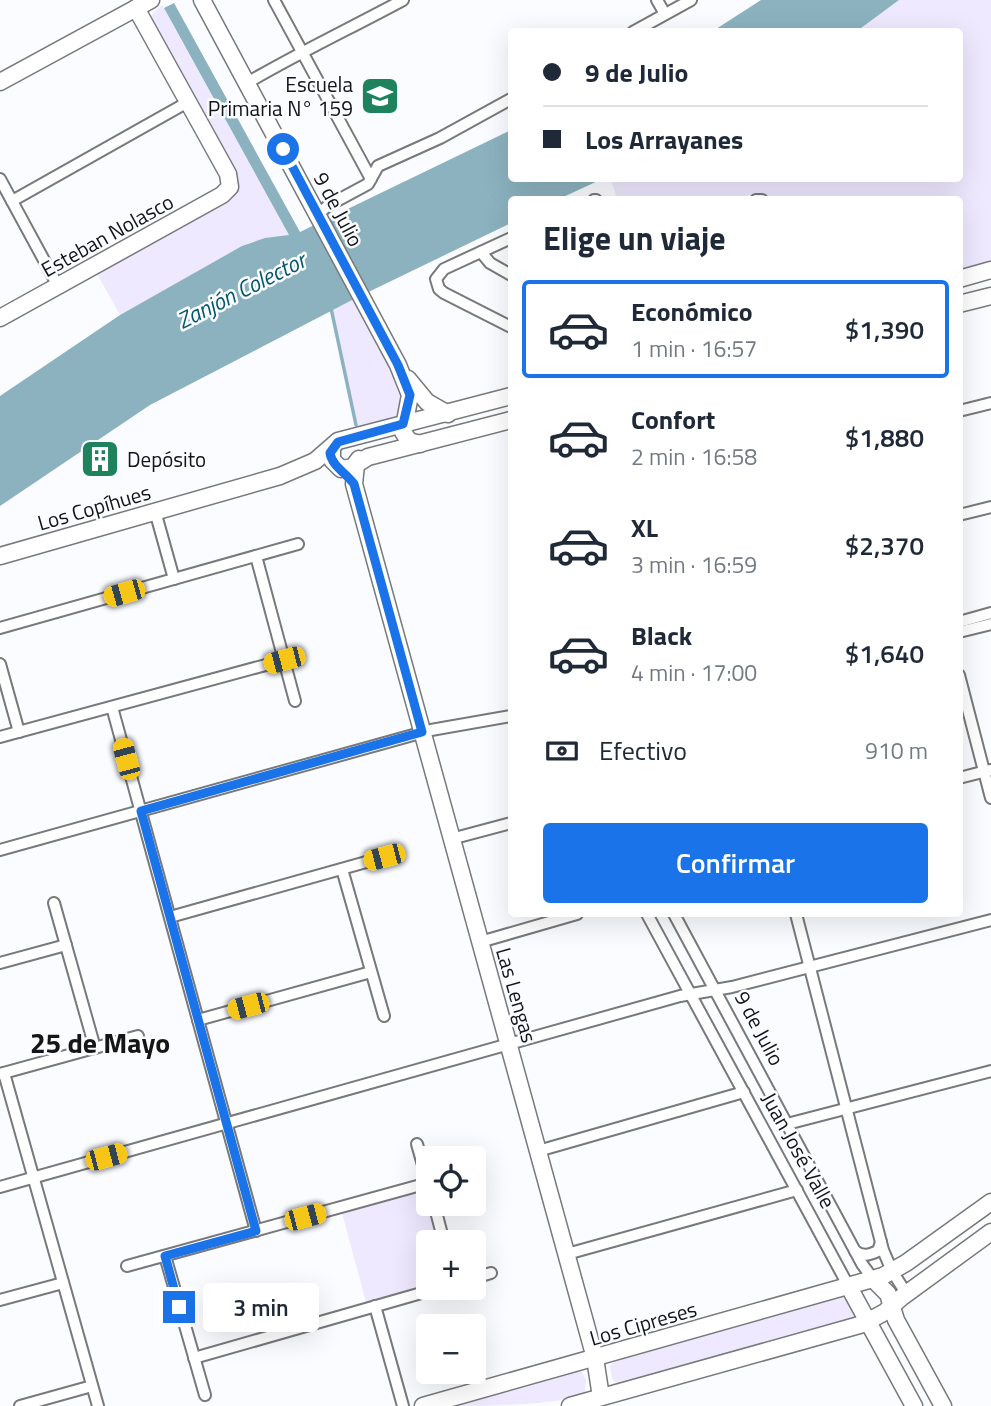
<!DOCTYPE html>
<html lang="es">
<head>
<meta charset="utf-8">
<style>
	:root { --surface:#fff; --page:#f6f6f7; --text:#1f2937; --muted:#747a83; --line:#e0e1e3; --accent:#1a73e8 }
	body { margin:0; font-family:"Titillium Web",sans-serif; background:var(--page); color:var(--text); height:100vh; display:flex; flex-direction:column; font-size:26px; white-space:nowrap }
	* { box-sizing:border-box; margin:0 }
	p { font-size:23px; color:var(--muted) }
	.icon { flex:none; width:38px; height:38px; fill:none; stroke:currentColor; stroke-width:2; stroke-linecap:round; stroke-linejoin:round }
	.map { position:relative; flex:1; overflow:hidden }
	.panel { position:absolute; left:508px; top:196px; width:455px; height:721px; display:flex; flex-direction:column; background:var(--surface); border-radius:7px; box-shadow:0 7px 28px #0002 }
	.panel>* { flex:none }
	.hud { position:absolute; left:508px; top:28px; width:455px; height:154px; border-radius:7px; box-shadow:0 7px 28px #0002; display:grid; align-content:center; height:154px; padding:0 35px; background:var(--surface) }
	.fabs { position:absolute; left:416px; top:1146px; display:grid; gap:14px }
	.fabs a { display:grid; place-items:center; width:70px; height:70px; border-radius:7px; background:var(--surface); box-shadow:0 7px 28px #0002; font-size:35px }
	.end { position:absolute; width:32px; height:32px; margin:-16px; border:9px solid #1a73e8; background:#fff; box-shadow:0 0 0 4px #fff }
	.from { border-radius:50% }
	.bubble { position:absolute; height:49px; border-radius:7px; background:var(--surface); box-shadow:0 7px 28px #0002; font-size:23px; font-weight:600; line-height:49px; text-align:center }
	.car { position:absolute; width:21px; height:42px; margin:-21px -10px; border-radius:9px; box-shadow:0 0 5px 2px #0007; background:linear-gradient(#f5c518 24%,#345 0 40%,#f5c518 0 76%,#345 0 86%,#f5c518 0) }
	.hud b { display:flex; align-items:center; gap:24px; height:66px; font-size:26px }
	.hud b+b { border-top:2px solid var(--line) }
	.hud i { width:18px; height:18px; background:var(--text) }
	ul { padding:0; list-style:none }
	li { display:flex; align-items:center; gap:21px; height:98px; margin:0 14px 10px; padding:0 21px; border:4px solid transparent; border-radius:7px }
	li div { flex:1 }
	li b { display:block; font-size:26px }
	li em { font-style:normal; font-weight:600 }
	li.selected { border-color:var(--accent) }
	li>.icon { width:63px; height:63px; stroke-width:1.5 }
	h2 { padding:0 35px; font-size:32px; line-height:84px }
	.pay { display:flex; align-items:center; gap:18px; height:77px; padding:0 35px; font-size:26px }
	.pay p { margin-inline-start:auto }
	.button { display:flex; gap:14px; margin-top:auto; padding:14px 35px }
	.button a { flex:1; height:80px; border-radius:7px; background:var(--accent); color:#fff; font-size:28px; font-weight:600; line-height:80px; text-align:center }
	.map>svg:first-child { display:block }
	.green { fill:#eee9fe }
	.water { fill:#8cb2bf }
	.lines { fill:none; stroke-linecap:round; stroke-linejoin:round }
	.stream { stroke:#8cb2bf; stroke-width:3.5 }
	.street-casing { stroke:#77797b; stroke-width:14 }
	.secondary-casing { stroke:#77797b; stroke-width:19 }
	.street { stroke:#fff; stroke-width:10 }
	.secondary { stroke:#fff; stroke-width:16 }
	.route { stroke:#1a73e8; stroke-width:9 }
	.labels { text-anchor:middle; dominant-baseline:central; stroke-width:5; stroke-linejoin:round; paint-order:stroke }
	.poi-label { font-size:21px; fill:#141515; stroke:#fafcff; text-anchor:end }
	.street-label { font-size:21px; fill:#141515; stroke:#fafcff }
	.water-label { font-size:23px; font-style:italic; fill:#05586b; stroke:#fafcff }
	.district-label { font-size:28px; font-weight:bold; fill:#141515; stroke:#fafcff }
</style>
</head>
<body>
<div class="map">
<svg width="991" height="1406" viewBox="0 0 991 1406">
	<rect width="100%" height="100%" fill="#fafcff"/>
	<g class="green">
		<polygon points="899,0 991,0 991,265 959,273 959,200 772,200 758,193 731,199 617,199 611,179 959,178 959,32 857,31"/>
		<polygon points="162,5 289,235 249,243 120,315 96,272 232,197 238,189 237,178 151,22 152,14"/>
		<polygon points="354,299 404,392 400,414 390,420 357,429 331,311"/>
		<polygon points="416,1192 423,1192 426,1196 439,1242 429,1242 429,1284 366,1302 342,1213"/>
		<polygon points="840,1296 846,1296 857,1316 856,1319 619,1385 612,1379 610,1366 619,1357"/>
		<path d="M579,1370L582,1372L586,1380L585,1393C559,1406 480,1406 446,1406Z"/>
	</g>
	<g class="water">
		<polygon points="761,0 899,0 857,31 713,31"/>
		<polygon points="174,3 300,232 511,130 511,178 602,179 559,199 511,200 511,223 354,299 150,405 0,506 0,396 120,315 242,246 265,238 289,235 164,8"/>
	</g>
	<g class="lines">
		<polyline class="stream" points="331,308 356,425"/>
		<g class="street-casing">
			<g id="street">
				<polyline points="274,0 371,179"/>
				<polyline points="657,0 665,14"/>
				<polyline points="633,32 691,0"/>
				<path d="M247,83C298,53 351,28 403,0"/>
				<polyline points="0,179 58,286"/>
				<polyline points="594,200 596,200"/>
				<polyline points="756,200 762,200"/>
				<polyline points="12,201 188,102"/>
				<polyline points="318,214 329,205 368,184 378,166 440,138 511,99"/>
				<polyline points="511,238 444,269 436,279 439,289 444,293 511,327"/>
				<polyline points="481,252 490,263 511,275"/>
				<polyline points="959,411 991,403"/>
				<polyline points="155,511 174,579"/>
				<polyline points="959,515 991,507"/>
				<polyline points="256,556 295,701"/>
				<polyline points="959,622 991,613"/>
				<polyline points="0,628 298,544"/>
				<polyline points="959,632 991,624"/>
				<polyline points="0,664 19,732"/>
				<polyline points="959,675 991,798"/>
				<polyline points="112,707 256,1231"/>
				<polyline points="0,737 284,660"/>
				<polyline points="959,778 990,770"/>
				<polyline points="451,839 511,823"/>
				<polyline points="0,850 431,730 511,716"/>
				<polyline points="342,869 384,1016"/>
				<polyline points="54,903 95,1048"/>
				<polyline points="647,914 849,1287"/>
				<polyline points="674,914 862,1264 873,1279"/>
				<polyline points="796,914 883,1250 892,1271 906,1293"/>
				<polyline points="170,917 384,857"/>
				<polyline points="480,942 577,914"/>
				<polyline points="0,963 66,945"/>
				<polyline points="198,1020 371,972"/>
				<polyline points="4,1073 98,1406"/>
				<polyline points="0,1074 138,1036"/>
				<polyline points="787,1124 991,1071"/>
				<polyline points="417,1144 429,1186"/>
				<polyline points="538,1151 744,1092"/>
				<polyline points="0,1187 680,996 732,987 991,920"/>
				<polyline points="434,1204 444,1242"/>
				<path d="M855,1251C863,1257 869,1255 878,1251L881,1242"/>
				<polyline points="567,1254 797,1190"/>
				<polyline points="165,1256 205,1395"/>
				<polyline points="127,1266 428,1183"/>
				<polyline points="474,1278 491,1273"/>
				<polyline points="0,1300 63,1283"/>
				<polyline points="375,1306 403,1406"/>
				<polyline points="194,1358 439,1288"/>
				<polyline points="20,1406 92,1386"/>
			</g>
		</g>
		<g class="secondary-casing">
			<g id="secondary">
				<polyline points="202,0 398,365 410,395 403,432 409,441 420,444"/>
				<polyline points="0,82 151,0"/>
				<polyline points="959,279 991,270"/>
				<polyline points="959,304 991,296"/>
				<polyline points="0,318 222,195 230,187 228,174 136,8"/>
				<polyline points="408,379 427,402 448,414"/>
				<polyline points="332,448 332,460 341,469 353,467 359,459"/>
				<polyline points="357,464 368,457 511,420"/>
				<polyline points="356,465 354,484 595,1358 601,1397"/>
				<polyline points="0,556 280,476 315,461 338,441 511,396"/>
				<polyline points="873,1279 888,1294 896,1320 943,1406"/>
				<polyline points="849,1287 914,1406"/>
				<polyline points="423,1406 883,1276 906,1263 991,1202"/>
				<polyline points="570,1406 863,1324 885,1312 902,1297 991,1232"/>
			</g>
		</g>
		<use href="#street" class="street"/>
		<use href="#secondary" class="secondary"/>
	</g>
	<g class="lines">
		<path class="route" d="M179,1307L165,1256L256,1231L141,811L422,732L354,484C346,473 332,466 330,453L338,442L403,424L410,395L398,365L283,149"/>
	</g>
	<defs>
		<g id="school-square" transform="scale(2.0125)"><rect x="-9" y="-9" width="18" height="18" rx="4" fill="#1e835d" stroke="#fafcff"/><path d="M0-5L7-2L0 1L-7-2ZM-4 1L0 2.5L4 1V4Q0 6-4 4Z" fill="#fff"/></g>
		<g id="building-square" transform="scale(2.0125)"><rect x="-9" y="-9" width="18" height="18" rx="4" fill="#1e835d" stroke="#fafcff"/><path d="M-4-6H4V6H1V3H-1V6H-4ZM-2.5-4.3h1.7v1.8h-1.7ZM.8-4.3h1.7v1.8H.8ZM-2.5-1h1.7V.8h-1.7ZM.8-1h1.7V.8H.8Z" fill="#fff"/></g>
	</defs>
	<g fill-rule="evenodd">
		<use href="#school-square" x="380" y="96"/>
		<use href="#building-square" x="100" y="459"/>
	</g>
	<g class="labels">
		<g class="poi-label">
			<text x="353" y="84">Escuela<tspan x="353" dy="24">Primaria N° 159</tspan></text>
			<text x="127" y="459" text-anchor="start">Depósito</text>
		</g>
		<g class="street-label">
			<text transform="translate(339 209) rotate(62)">9 de Julio</text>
			<text transform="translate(107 235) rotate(-29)">Esteban Nolasco</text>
			<text transform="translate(94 507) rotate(-16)">Los Copíhues</text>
			<text transform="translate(517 995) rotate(74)">Las Lengas</text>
			<text transform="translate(760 1028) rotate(62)">9 de Julio</text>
			<text transform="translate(799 1150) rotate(61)">Juan José Valle</text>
			<text transform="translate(643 1323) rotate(-16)">Los Cipreses</text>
		</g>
		<g class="water-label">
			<text transform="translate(241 290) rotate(-27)">Zanjón Colector</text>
		</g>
		<g class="district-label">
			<text x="100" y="1042">25 de Mayo</text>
		</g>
	</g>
</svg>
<div class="fabs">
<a><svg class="icon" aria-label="locate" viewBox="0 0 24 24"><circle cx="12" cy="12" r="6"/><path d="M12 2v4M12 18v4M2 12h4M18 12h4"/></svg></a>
<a>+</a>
<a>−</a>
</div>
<i class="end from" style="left:283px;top:149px"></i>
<i class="end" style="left:179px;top:1307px"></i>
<div class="bubble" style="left:203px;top:1283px;width:116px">3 min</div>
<i class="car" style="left:124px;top:593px;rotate:254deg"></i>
<i class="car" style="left:284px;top:660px;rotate:255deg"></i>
<i class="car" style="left:126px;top:759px;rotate:345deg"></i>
<i class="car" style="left:384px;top:857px;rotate:255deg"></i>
<i class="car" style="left:248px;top:1006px;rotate:255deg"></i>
<i class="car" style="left:106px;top:1157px;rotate:75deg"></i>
<i class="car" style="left:305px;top:1217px;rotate:75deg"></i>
<div class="hud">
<b><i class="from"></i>9 de Julio</b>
<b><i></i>Los Arrayanes</b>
</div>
<section class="panel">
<h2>Elige un viaje</h2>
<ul>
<li class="selected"><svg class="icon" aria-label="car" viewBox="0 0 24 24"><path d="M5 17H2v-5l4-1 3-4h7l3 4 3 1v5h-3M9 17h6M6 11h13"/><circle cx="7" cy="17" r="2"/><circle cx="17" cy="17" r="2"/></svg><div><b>Económico</b><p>1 min · 16:57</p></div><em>$1,390</em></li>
<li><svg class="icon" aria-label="car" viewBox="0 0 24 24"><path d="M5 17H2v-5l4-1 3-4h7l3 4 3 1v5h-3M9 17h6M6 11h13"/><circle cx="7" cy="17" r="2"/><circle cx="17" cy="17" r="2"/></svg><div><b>Confort</b><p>2 min · 16:58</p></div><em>$1,880</em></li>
<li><svg class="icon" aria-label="car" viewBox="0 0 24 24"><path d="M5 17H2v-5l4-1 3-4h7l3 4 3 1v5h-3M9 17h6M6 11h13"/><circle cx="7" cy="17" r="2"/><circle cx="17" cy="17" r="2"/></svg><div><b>XL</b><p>3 min · 16:59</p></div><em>$2,370</em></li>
<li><svg class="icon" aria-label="car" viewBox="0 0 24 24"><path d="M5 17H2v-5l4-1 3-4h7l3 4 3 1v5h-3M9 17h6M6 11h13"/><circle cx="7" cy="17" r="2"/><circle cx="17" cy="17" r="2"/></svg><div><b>Black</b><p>4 min · 17:00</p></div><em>$1,640</em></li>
</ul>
<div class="pay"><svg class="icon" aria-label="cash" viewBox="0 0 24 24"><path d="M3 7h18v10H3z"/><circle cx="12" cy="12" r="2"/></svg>Efectivo<p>910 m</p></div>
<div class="button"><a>Confirmar</a></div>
</section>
</div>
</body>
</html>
